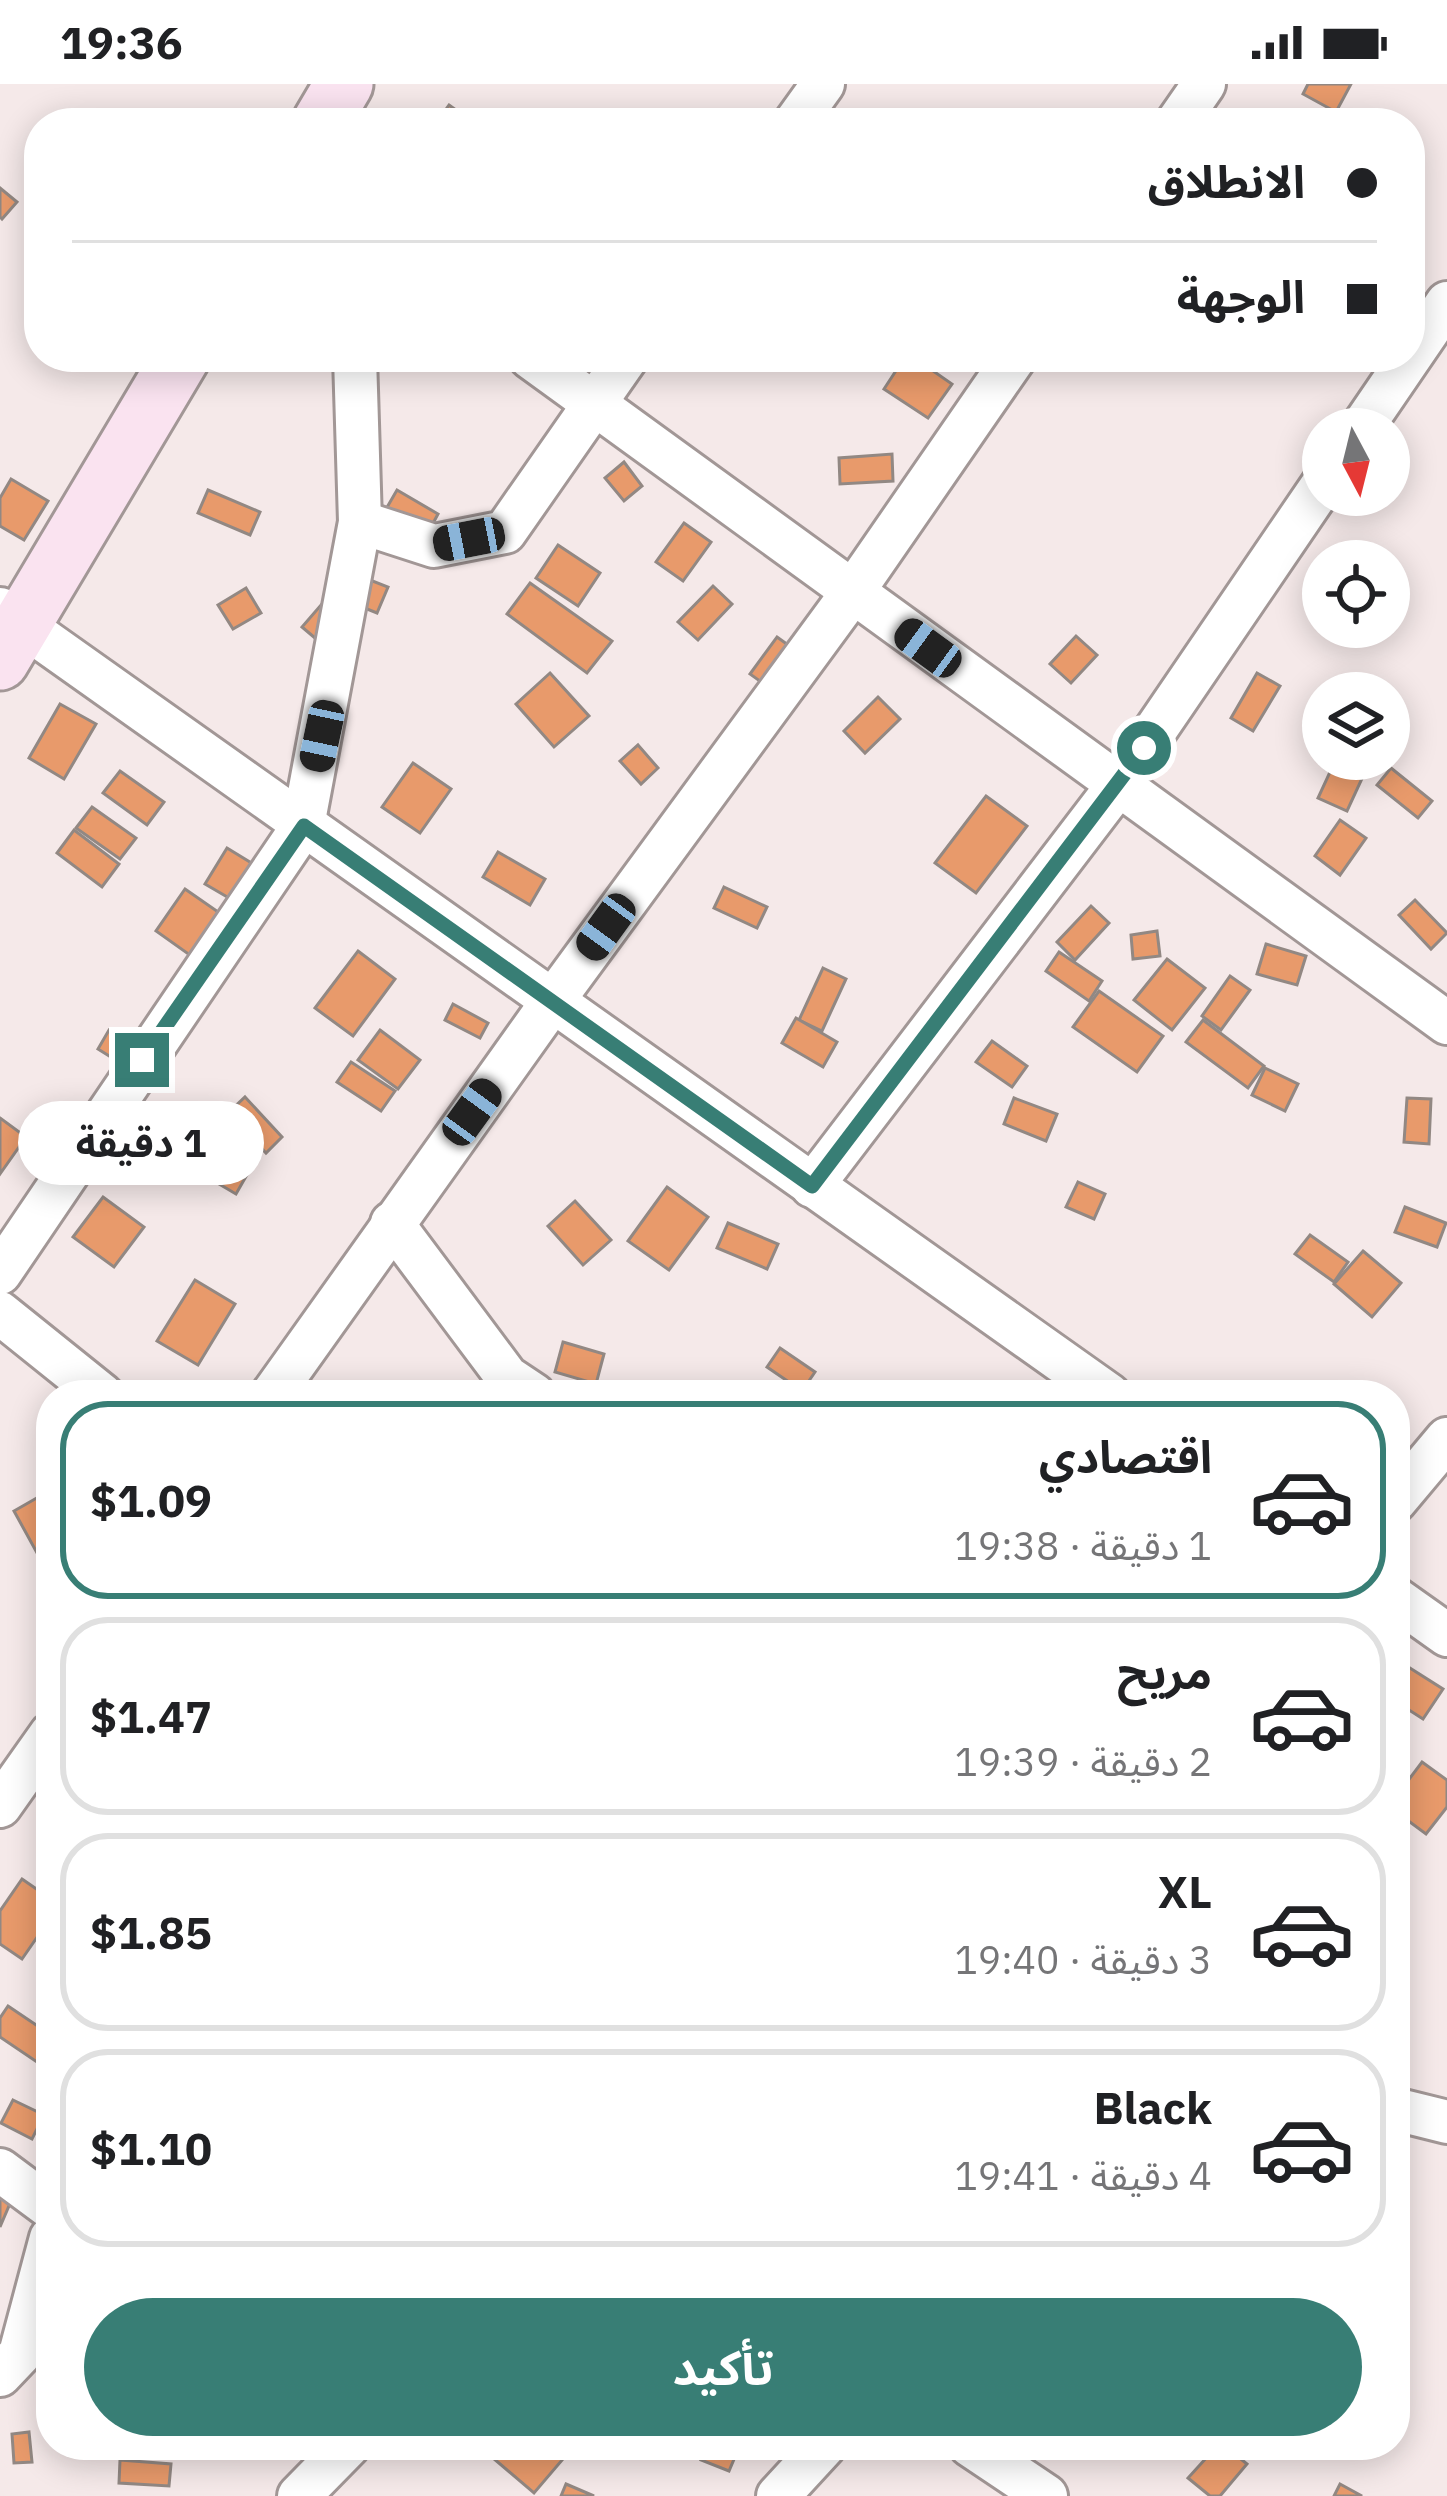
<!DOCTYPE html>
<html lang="ar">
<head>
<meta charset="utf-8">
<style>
	:root { --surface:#fff; --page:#f2f2f2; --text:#202124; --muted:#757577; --line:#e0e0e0; --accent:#387e75 }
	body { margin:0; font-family:"IBM Plex Sans","Noto Sans Arabic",sans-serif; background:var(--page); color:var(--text); direction:rtl; height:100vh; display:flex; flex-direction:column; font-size:45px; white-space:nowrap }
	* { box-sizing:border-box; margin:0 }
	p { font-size:39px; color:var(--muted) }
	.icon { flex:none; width:66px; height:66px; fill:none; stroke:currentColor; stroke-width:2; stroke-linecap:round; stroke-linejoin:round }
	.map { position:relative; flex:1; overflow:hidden; direction:ltr }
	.panel { position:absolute; left:36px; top:1296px; width:1374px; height:1080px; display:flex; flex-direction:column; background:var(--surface); border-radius:48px; box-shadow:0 6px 30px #0003; direction:rtl }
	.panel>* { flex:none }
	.guide { position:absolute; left:24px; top:24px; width:1401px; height:264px; border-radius:48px; box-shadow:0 6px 30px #0003; direction:rtl; display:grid; align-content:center; height:264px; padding:0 48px; background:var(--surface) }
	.needle { width:78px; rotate:173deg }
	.tools { position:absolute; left:1302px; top:324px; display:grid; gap:24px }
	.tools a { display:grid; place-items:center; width:108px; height:108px; border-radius:50%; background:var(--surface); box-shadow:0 6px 30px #0003; font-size:60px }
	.end { position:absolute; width:54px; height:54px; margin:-27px; border:15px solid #387e75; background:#fff; box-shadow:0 0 0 6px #fff }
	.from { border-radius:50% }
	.bubble { position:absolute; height:84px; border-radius:42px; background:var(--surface); box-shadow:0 6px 30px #0003; font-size:39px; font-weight:700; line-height:84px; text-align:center; direction:rtl }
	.car { position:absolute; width:36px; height:72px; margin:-36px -18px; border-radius:15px; box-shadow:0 0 9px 3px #0007; background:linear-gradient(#222 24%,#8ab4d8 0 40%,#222 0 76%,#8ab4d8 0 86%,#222 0) }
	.guide b { display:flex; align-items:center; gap:42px; height:114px; font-size:45px }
	.guide b+b { border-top:3px solid var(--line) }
	.guide i { width:30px; height:30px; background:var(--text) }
	ul { padding:21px 0 0; list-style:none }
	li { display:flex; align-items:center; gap:36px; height:198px; margin:0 24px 18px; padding:0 24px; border:6px solid var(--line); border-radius:48px }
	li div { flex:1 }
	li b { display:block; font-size:45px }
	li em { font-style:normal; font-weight:700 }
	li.selected { border-color:var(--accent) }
	li>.icon { width:108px; height:108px; stroke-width:1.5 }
	.action { display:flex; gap:24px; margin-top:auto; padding:24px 48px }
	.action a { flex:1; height:138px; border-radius:72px; background:var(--accent); color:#fff; font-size:48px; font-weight:700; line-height:138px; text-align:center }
	.status { display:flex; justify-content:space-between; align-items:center; height:84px; padding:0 60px; background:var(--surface); direction:ltr }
	.status svg { height:33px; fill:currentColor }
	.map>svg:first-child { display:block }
	.building { fill:#e89a6b; stroke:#928883; stroke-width:3 }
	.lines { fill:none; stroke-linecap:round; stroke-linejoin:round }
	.street-casing { stroke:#a29796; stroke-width:48 }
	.secondary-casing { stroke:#a29796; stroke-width:63 }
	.street { stroke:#fff; stroke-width:42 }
	.secondary { stroke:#fae3f0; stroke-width:57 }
	.route { stroke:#387e75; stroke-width:15 }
</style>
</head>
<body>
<div class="status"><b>19:36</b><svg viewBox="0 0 49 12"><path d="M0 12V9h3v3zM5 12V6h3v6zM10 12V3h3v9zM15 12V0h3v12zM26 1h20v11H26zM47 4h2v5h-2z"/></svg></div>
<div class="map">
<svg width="1447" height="2412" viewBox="0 0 1447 2412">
	<rect width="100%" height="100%" fill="#f5e9e9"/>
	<g class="building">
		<polygon points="1308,0 1351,0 1336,28 1303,10"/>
		<polygon points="449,21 474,39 436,39"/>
		<polygon points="39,67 39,92 27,84"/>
		<polygon points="0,104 17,118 2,135 0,133"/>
		<polygon points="39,146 39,171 27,162"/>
		<polygon points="905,273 913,273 952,300 928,334 884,305"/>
		<polygon points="892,370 893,397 840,400 839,374"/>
		<polygon points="624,378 642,402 624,417 605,394"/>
		<polygon points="11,395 48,417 24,456 0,442 0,414"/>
		<polygon points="208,406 260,428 250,451 198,429"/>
		<polygon points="397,406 438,430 424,456 382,432"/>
		<polygon points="684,439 711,458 683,497 656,478"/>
		<polygon points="558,461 600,489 578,522 536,494"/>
		<polygon points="342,485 388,503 377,529 332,511"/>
		<polygon points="530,499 612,557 587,589 507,530"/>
		<polygon points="713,502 732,520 698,556 678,538"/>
		<polygon points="246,504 261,529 233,545 218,521"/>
		<polygon points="321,521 360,553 341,576 302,543"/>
		<polygon points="1076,552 1097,571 1071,599 1050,580"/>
		<polygon points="777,553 798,568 771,605 750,590"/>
		<polygon points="550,589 589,632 554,663 516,620"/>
		<polygon points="1257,589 1280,602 1253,647 1231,634"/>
		<polygon points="878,613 900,635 865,669 844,647"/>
		<polygon points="60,620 96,640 64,695 29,674"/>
		<polygon points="638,661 658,684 641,700 620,677"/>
		<polygon points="1336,675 1365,688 1347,727 1318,714"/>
		<polygon points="413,679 451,705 420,749 382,723"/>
		<polygon points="1391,684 1432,717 1418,734 1377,701"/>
		<polygon points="120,687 164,718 147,741 103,709"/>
		<polygon points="986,712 1027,742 976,809 935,779"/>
		<polygon points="92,723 136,754 120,775 76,744"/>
		<polygon points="1340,736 1366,754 1340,791 1315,772"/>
		<polygon points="74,746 119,780 102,803 57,769"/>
		<polygon points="227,764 263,786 241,821 205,800"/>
		<polygon points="498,768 545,795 530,821 483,793"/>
		<polygon points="724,803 767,823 757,844 714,824"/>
		<polygon points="185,805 224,832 194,874 156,847"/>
		<polygon points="1415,816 1447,849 1431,865 1399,831"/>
		<polygon points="1091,822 1109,839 1075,876 1057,858"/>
		<polygon points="1157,847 1160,872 1133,875 1131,851"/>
		<polygon points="1266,860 1306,872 1297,901 1257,890"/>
		<polygon points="358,867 395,895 353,952 315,924"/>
		<polygon points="1059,868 1102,897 1089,917 1046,887"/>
		<polygon points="1167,875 1205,904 1172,946 1134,916"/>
		<polygon points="823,884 846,895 822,947 799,936"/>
		<polygon points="1230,892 1250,906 1221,946 1202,932"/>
		<polygon points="1099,907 1163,952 1137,988 1073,943"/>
		<polygon points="453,920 488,939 480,954 445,936"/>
		<polygon points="796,934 837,958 823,983 782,959"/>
		<polygon points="1203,936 1264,982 1248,1004 1186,958"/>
		<polygon points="109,946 150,972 138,990 98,965"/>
		<polygon points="380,946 420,976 398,1005 358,976"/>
		<polygon points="992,957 1027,982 1012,1003 976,978"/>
		<polygon points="351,978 395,1007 381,1027 337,998"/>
		<polygon points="1265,984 1298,1000 1285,1027 1252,1011"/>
		<polygon points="245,1013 282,1053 266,1069 228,1029"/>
		<polygon points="1014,1014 1057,1030 1046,1057 1004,1040"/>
		<polygon points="1407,1014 1431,1015 1429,1060 1404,1058"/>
		<polygon points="0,1034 26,1053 0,1090"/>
		<polygon points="235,1063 256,1075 236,1110 214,1097"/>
		<polygon points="1078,1098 1105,1110 1094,1135 1066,1123"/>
		<polygon points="667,1103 708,1133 669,1186 628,1157"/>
		<polygon points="103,1113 144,1143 114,1183 73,1153"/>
		<polygon points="575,1117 611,1156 583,1181 548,1142"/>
		<polygon points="1405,1123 1446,1139 1437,1163 1395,1148"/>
		<polygon points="728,1139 778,1160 767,1185 717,1164"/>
		<polygon points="1310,1151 1348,1178 1334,1198 1295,1170"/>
		<polygon points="1363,1167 1401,1199 1372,1233 1334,1200"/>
		<polygon points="195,1196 235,1220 198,1281 157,1257"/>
		<polygon points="563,1258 604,1270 596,1300 555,1288"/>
		<polygon points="780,1264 815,1288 802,1307 767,1283"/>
		<polygon points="49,1407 51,1473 42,1478 14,1427"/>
		<polygon points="51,1535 51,1560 40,1554"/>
		<polygon points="1402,1579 1443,1605 1423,1635 1395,1617 1395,1590"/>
		<polygon points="1422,1678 1447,1696 1447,1723 1426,1750 1395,1727 1395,1714"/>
		<polygon points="22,1795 51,1815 51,1833 22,1875 0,1860 0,1827"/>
		<polygon points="8,1922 51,1951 51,1958 37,1978 0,1953 0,1934"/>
		<polygon points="13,2016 44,2031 32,2055 1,2039"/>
		<polygon points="0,2113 11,2117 0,2143"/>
		<polygon points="29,2348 32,2378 14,2379 12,2350"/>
		<polygon points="504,2361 547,2361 563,2375 534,2409 493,2374"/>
		<polygon points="708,2361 740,2361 729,2387 701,2376"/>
		<polygon points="1218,2361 1224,2361 1247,2380 1220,2412 1210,2412 1188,2394"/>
		<polygon points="120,2376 171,2380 169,2402 119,2399"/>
		<polygon points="566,2400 594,2412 561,2412"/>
		<polygon points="1340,2400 1362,2412 1334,2412"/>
	</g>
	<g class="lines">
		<g class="street-casing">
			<g id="street">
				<polyline points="795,39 823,0"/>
				<polyline points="1177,39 1204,0"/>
				<polyline points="530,273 1447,939"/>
				<polyline points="1361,345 1447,219"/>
				<polyline points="360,438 434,462 505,448 627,273"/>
				<polyline points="0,525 1109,1311"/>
				<polyline points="812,1102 1118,701 1323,400"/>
				<polyline points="392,1139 507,1293 534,1311"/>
				<polyline points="0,1189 303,742 360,438 355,273"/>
				<polyline points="0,1229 102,1311"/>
				<polyline points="272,1311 552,918 852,509 1015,273"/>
				<polyline points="1395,1417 1447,1355"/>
				<polyline points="1395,1514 1447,1551"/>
				<polyline points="0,1722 51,1650"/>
				<polyline points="1395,2025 1447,2038"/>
				<polyline points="0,2086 51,2124"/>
				<polyline points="0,2291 20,2270 51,2154"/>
				<polyline points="970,2361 1046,2412"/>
				<polyline points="299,2412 349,2361"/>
				<polyline points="778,2412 825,2361"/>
			</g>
		</g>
		<g class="secondary-casing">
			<g id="secondary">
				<polyline points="321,39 344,0"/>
				<polyline points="0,577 181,273"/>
			</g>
		</g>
		<use href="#street" class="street"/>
		<use href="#secondary" class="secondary"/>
	</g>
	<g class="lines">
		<polyline class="route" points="142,976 304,742 812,1102 1144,664"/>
	</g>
</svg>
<div class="tools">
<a><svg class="needle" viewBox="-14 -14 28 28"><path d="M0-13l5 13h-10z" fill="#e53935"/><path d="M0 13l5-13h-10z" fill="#757577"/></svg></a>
<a><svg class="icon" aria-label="locate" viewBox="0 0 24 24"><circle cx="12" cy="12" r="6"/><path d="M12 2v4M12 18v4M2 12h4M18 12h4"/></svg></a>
<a><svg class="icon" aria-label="layers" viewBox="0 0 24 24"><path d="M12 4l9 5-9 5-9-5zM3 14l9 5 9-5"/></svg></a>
</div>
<i class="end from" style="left:1144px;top:664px"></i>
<i class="end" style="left:142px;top:976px"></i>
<div class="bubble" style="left:18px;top:1017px;width:246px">1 دقيقة</div>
<i class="car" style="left:469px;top:455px;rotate:259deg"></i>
<i class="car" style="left:928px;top:564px;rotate:306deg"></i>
<i class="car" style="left:322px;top:652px;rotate:192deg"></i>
<i class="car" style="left:606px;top:843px;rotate:216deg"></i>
<i class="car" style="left:472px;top:1028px;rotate:36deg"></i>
<div class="guide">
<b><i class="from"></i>الانطلاق</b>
<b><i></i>الوجهة</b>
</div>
<section class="panel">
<ul>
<li class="selected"><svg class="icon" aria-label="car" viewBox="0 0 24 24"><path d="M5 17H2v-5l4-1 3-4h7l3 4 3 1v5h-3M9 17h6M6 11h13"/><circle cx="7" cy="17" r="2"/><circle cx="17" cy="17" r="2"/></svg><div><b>اقتصادي</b><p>1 دقيقة · 19:38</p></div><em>$1.09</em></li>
<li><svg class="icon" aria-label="car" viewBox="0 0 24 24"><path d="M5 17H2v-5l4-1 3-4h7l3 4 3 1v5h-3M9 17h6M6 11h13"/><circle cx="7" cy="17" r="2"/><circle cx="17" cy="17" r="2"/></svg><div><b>مريح</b><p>2 دقيقة · 19:39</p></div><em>$1.47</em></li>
<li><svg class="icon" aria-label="car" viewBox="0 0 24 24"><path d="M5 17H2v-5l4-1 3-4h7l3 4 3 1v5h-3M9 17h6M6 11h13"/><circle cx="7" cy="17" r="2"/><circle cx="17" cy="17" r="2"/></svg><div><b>XL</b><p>3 دقيقة · 19:40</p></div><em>$1.85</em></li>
<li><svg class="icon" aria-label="car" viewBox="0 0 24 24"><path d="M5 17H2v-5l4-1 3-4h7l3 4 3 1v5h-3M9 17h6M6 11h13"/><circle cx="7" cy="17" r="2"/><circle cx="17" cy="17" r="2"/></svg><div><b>Black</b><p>4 دقيقة · 19:41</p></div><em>$1.10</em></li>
</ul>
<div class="action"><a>تأكيد</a></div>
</section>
</div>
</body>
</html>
